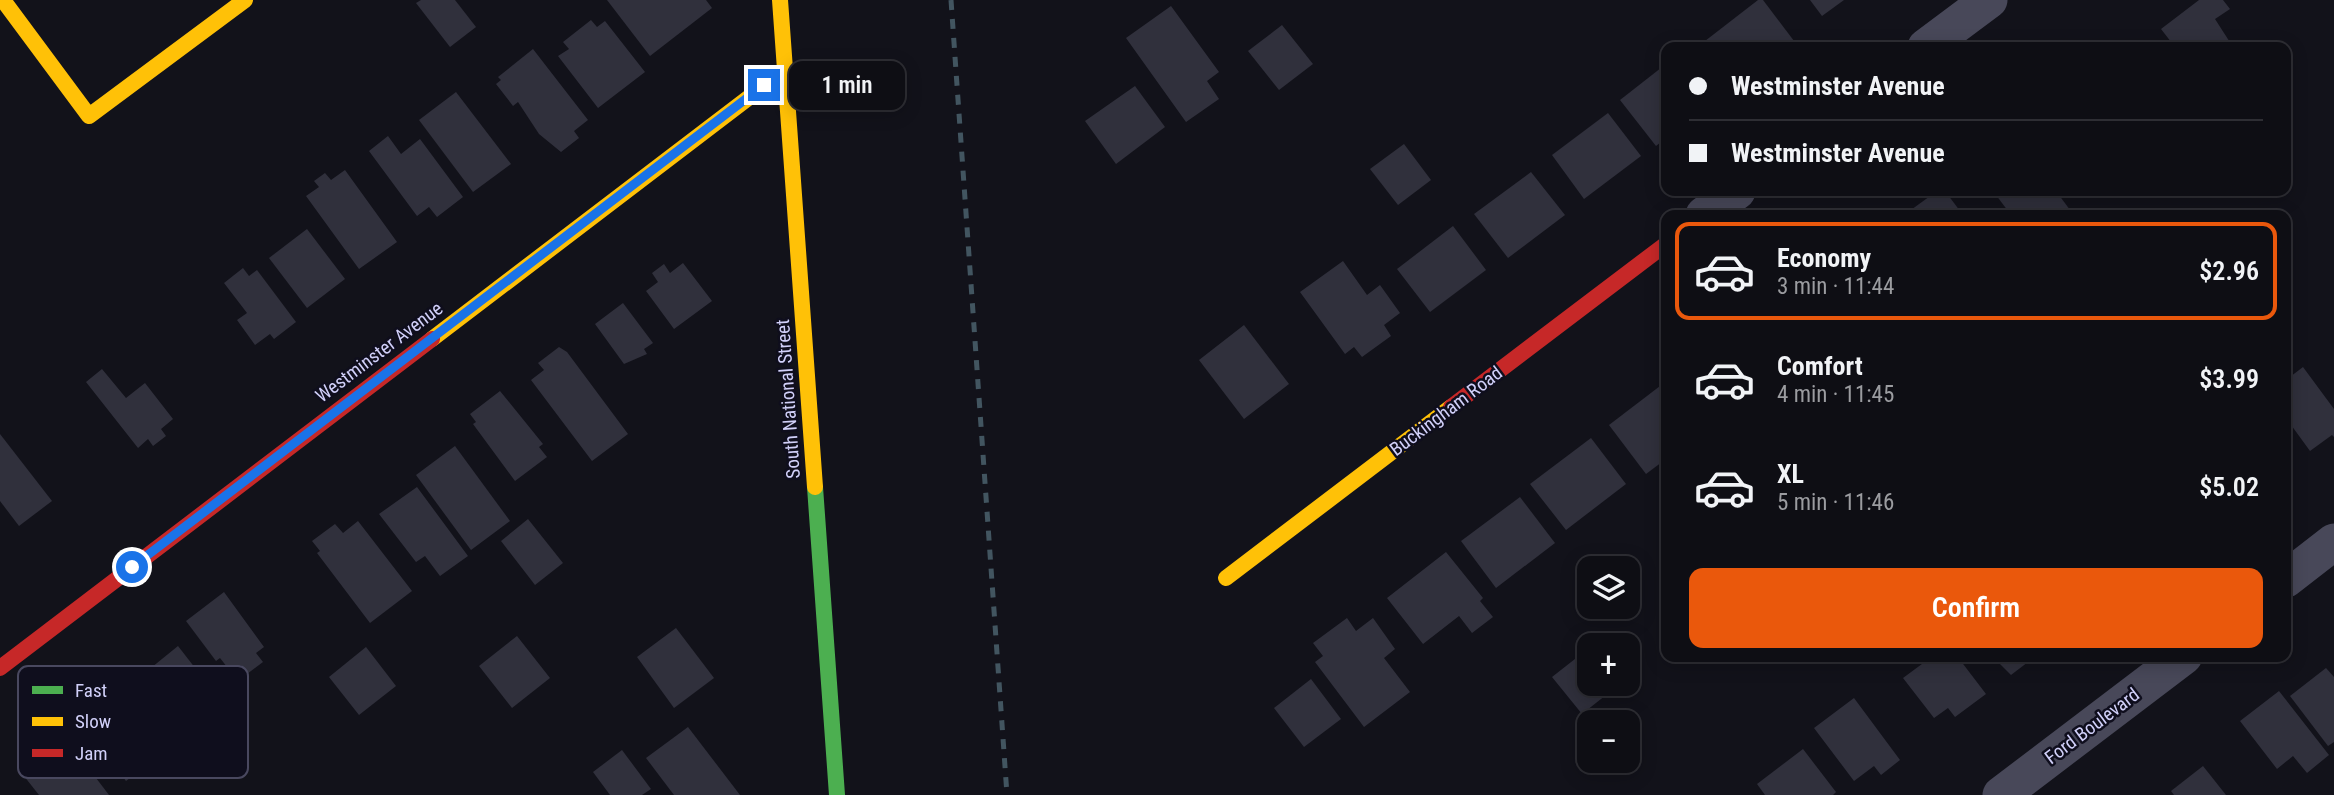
<!DOCTYPE html>
<html lang="en">
<head>
<meta charset="utf-8">
<style>
	:root { --surface:#0e0e14; --page:#1c1c22; --text:#f1f3f6; --muted:#9b9ca0; --line:#2e2e34; --accent:#ea580c }
	body { margin:0; font-family:"Roboto Condensed",sans-serif; background:var(--page); color:var(--text); height:100vh; display:flex; flex-direction:column; font-size:26px; white-space:nowrap }
	* { box-sizing:border-box; margin:0 }
	p { font-size:23px; color:var(--muted) }
	.icon { flex:none; width:38px; height:38px; fill:none; stroke:currentColor; stroke-width:2; stroke-linecap:round; stroke-linejoin:round }
	.map { position:relative; flex:1; overflow:hidden }
	.sheet { position:absolute; left:1661px; top:210px; width:630px; height:452px; display:flex; flex-direction:column; background:var(--surface); border-radius:14px; box-shadow:0 4px 18px #0003,0 0 0 2px var(--line) }
	.sheet>* { flex:none }
	.guide { position:absolute; left:1661px; top:42px; width:630px; height:154px; border-radius:14px; box-shadow:0 4px 18px #0003,0 0 0 2px var(--line); display:grid; align-content:center; height:154px; padding:0 28px; background:var(--surface) }
	.fabs { position:absolute; left:1577px; top:556px; display:grid; gap:14px }
	.fabs a { display:grid; place-items:center; width:63px; height:63px; border-radius:14px; background:var(--surface); box-shadow:0 4px 18px #0003,0 0 0 2px var(--line); font-size:35px }
	.end { position:absolute; width:32px; height:32px; margin:-16px; border:9px solid #1a73e8; background:#fff; box-shadow:0 0 0 4px #fff }
	.from { border-radius:50% }
	.bubble { position:absolute; height:49px; border-radius:14px; background:var(--surface); box-shadow:0 4px 18px #0003,0 0 0 2px var(--line); font-size:23px; font-weight:600; line-height:49px; text-align:center }
	.guide b { display:flex; align-items:center; gap:24px; height:66px; font-size:26px }
	.guide b+b { border-top:2px solid var(--line) }
	.guide i { width:18px; height:18px; background:var(--text) }
	ul { padding:12px 0 0; list-style:none }
	li { display:flex; align-items:center; gap:21px; height:98px; margin:0 14px 10px; padding:0 14px; border:4px solid transparent; border-radius:14px }
	li div { flex:1 }
	li b { display:block; font-size:26px }
	li em { font-style:normal; font-weight:600 }
	li.active { border-color:var(--accent) }
	li>.icon { width:63px; height:63px; stroke-width:1.5 }
	.action { display:flex; gap:14px; margin-top:auto; padding:14px 28px }
	.action a { flex:1; height:80px; border-radius:14px; background:var(--accent); color:#fff; font-size:28px; font-weight:600; line-height:80px; text-align:center }
	.map>svg:first-child { display:block }
	.building { fill:#30303c }
	.lines { fill:none; stroke-linecap:round; stroke-linejoin:round }
	.street { stroke:#484859; stroke-width:37 }
	.fast { stroke:#4caf50; stroke-width:16 }
	.slow { stroke:#ffc107; stroke-width:16 }
	.jam { stroke:#c62828; stroke-width:16 }
	.rail { stroke:#425560; stroke-width:5; stroke-dasharray:10 9; stroke-linecap:butt }
	.route { stroke:#1a73e8; stroke-width:9 }
	.labels { text-anchor:middle; dominant-baseline:central; stroke-width:5; stroke-linejoin:round; paint-order:stroke }
	.street-label { font-size:19px; fill:#d1d0f9; stroke:#0f0e1d }
	.key { fill:#0f0e1d; stroke:#49485f; stroke-width:2 }
	.key-label { font-size:19px; fill:#d1d0f9 }
</style>
</head>
<body>
<div class="map">
<svg width="2334" height="795" viewBox="0 0 2334 795">
	<rect width="100%" height="100%" fill="#12121a"/>
	<g class="building">
		<polygon points="421,0 455,0 476,27 450,47 416,3"/>
		<polygon points="607,0 706,0 712,8 650,56"/>
		<polygon points="1758,0 1763,0 1794,41 1785,47 1710,47 1705,41"/>
		<polygon points="1810,0 1844,0 1822,16"/>
		<polygon points="2199,0 2223,0 2230,9 2215,19 2233,47 2175,47 2161,29"/>
		<polygon points="1171,6 1219,72 1207,81 1219,99 1186,122 1126,38"/>
		<polygon points="591,20 597,27 605,21 645,72 598,108 558,56 569,49 563,42"/>
		<polygon points="1282,25 1313,64 1279,90 1248,51"/>
		<polygon points="533,49 588,120 574,131 579,138 561,152 539,134 518,102 513,106 496,84 501,80 498,77"/>
		<polygon points="1666,64 1666,138 1656,146 1620,100"/>
		<polygon points="1135,86 1165,127 1116,164 1085,121"/>
		<polygon points="456,92 511,164 473,192 419,120"/>
		<polygon points="1608,113 1641,156 1584,199 1552,155"/>
		<polygon points="388,136 401,154 420,139 463,197 437,217 429,207 417,216 369,151"/>
		<polygon points="1404,144 1431,180 1398,205 1370,169"/>
		<polygon points="345,170 397,242 359,269 306,196 319,187 314,181 325,173 331,180"/>
		<polygon points="1531,172 1565,215 1508,258 1474,214"/>
		<polygon points="1937,191 1945,191 1963,215 1904,215"/>
		<polygon points="1993,191 2056,191 2073,214 2011,215"/>
		<polygon points="1453,226 1486,270 1430,312 1397,269"/>
		<polygon points="307,229 345,279 307,308 269,258"/>
		<polygon points="1343,261 1367,295 1380,285 1400,313 1384,325 1391,336 1362,357 1354,347 1345,354 1300,292"/>
		<polygon points="683,263 712,301 674,329 646,291 658,282 652,273 664,264 670,273"/>
		<polygon points="243,268 249,276 257,270 296,322 274,339 270,334 255,345 237,320 247,313 224,283"/>
		<polygon points="623,303 653,343 644,349 647,354 624,364 595,324"/>
		<polygon points="1244,325 1289,384 1244,419 1199,360"/>
		<polygon points="559,347 567,352 628,434 592,461 531,380 544,370 538,363"/>
		<polygon points="2303,367 2334,409 2334,437 2332,435 2310,451 2286,418 2286,380"/>
		<polygon points="102,369 126,398 145,383 173,419 161,429 166,436 153,446 148,439 138,448 86,382"/>
		<polygon points="1664,383 1666,459 1646,474 1609,425"/>
		<polygon points="500,391 543,444 539,447 547,457 515,481 473,424 476,422 470,414"/>
		<polygon points="0,434 52,501 19,526 0,501"/>
		<polygon points="1591,438 1626,484 1566,530 1530,484"/>
		<polygon points="455,446 510,521 471,550 416,475"/>
		<polygon points="417,487 468,556 440,576 425,556 416,562 379,514"/>
		<polygon points="1520,497 1555,543 1496,588 1461,541"/>
		<polygon points="528,519 563,563 535,585 501,541"/>
		<polygon points="358,521 412,591 370,623 317,553 320,551 312,541 335,524 343,533"/>
		<polygon points="1446,552 1483,598 1480,601 1493,617 1472,633 1459,616 1423,644 1387,598"/>
		<polygon points="224,592 264,647 256,653 263,662 247,674 241,665 231,672 220,658 216,661 186,621"/>
		<polygon points="1347,618 1356,631 1373,618 1395,649 1384,658 1410,692 1364,727 1315,662 1323,656 1313,643"/>
		<polygon points="676,628 714,678 674,708 637,657"/>
		<polygon points="517,636 550,678 512,708 479,666"/>
		<polygon points="178,646 213,691 176,720 141,676"/>
		<polygon points="366,647 396,686 359,715 329,677"/>
		<polygon points="1589,648 1589,684 1620,684 1582,714 1552,677"/>
		<polygon points="1923,656 1957,656 1986,694 1955,717 1948,708 1934,718 1903,678 1926,661"/>
		<polygon points="1992,656 2036,656 2011,675"/>
		<polygon points="2326,668 2334,677 2334,742 2328,746 2290,696"/>
		<polygon points="1311,679 1341,719 1304,747 1274,708"/>
		<polygon points="120,687 167,750 126,781 78,718"/>
		<polygon points="2279,691 2329,755 2307,773 2293,756 2277,769 2240,721"/>
		<polygon points="1854,698 1900,760 1881,775 1874,766 1854,781 1814,728"/>
		<polygon points="688,727 740,795 674,795 646,758"/>
		<polygon points="64,736 109,795 39,795 20,771"/>
		<polygon points="1803,749 1836,792 1833,795 1765,795 1757,784"/>
		<polygon points="622,750 651,789 642,795 610,795 593,772"/>
		<polygon points="2203,766 2226,795 2174,795 2171,791"/>
	</g>
	<g class="lines">
		<g class="street">
			<polyline points="1926,47 1989,0"/>
			<polyline points="1704,215 1737,191"/>
			<polyline points="2286,579 2334,542"/>
			<polyline points="2001,795 2184,656"/>
		</g>
		<polyline class="fast" points="815,487 837,795"/>
		<g class="slow">
			<polyline points="3,0 89,116 245,0"/>
			<polyline points="780,0 815,487"/>
			<polyline points="432,339 785,70"/>
			<polyline points="1226,578 1451,407"/>
		</g>
		<g class="jam">
			<polyline points="1451,407 1666,244"/>
			<polyline points="0,668 432,339"/>
		</g>
		<polyline class="rail" points="951,0 1007,795"/>
	</g>
	<g class="lines">
		<polyline class="route" points="132,567 764,85"/>
	</g>
	<g class="labels">
		<g class="street-label">
			<text transform="translate(379 352) rotate(-37)">Westminster Avenue</text>
			<text transform="translate(788 399) rotate(-94)">South National Street</text>
			<text transform="translate(1446 411) rotate(-37)">Buckingham Road</text>
			<text transform="translate(2092 726) rotate(-37)">Ford Boulevard</text>
		</g>
	</g>
	<rect x="18" y="666" width="230" height="112" rx="10" class="key"/>
	<rect x="32" y="686" width="31" height="8" fill="#4caf50"/>
	<rect x="32" y="717" width="31" height="9" fill="#ffc107"/>
	<rect x="32" y="749" width="31" height="8" fill="#c62828"/>
	<g class="key-label">
		<text x="75" y="697">Fast</text>
		<text x="75" y="728">Slow</text>
		<text x="75" y="760">Jam</text>
	</g>
</svg>
<div class="fabs">
<a><svg class="icon" aria-label="layers" viewBox="0 0 24 24"><path d="M12 4l9 5-9 5-9-5zM3 14l9 5 9-5"/></svg></a>
<a>+</a>
<a>−</a>
</div>
<i class="end from" style="left:132px;top:567px"></i>
<i class="end" style="left:764px;top:85px"></i>
<div class="bubble" style="left:789px;top:61px;width:116px">1 min</div>
<div class="guide">
<b><i class="from"></i>Westminster Avenue</b>
<b><i></i>Westminster Avenue</b>
</div>
<section class="sheet">
<ul>
<li class="active"><svg class="icon" aria-label="car" viewBox="0 0 24 24"><path d="M5 17H2v-5l4-1 3-4h7l3 4 3 1v5h-3M9 17h6M6 11h13"/><circle cx="7" cy="17" r="2"/><circle cx="17" cy="17" r="2"/></svg><div><b>Economy</b><p>3 min · 11:44</p></div><em>$2.96</em></li>
<li><svg class="icon" aria-label="car" viewBox="0 0 24 24"><path d="M5 17H2v-5l4-1 3-4h7l3 4 3 1v5h-3M9 17h6M6 11h13"/><circle cx="7" cy="17" r="2"/><circle cx="17" cy="17" r="2"/></svg><div><b>Comfort</b><p>4 min · 11:45</p></div><em>$3.99</em></li>
<li><svg class="icon" aria-label="car" viewBox="0 0 24 24"><path d="M5 17H2v-5l4-1 3-4h7l3 4 3 1v5h-3M9 17h6M6 11h13"/><circle cx="7" cy="17" r="2"/><circle cx="17" cy="17" r="2"/></svg><div><b>XL</b><p>5 min · 11:46</p></div><em>$5.02</em></li>
</ul>
<div class="action"><a>Confirm</a></div>
</section>
</div>
</body>
</html>
